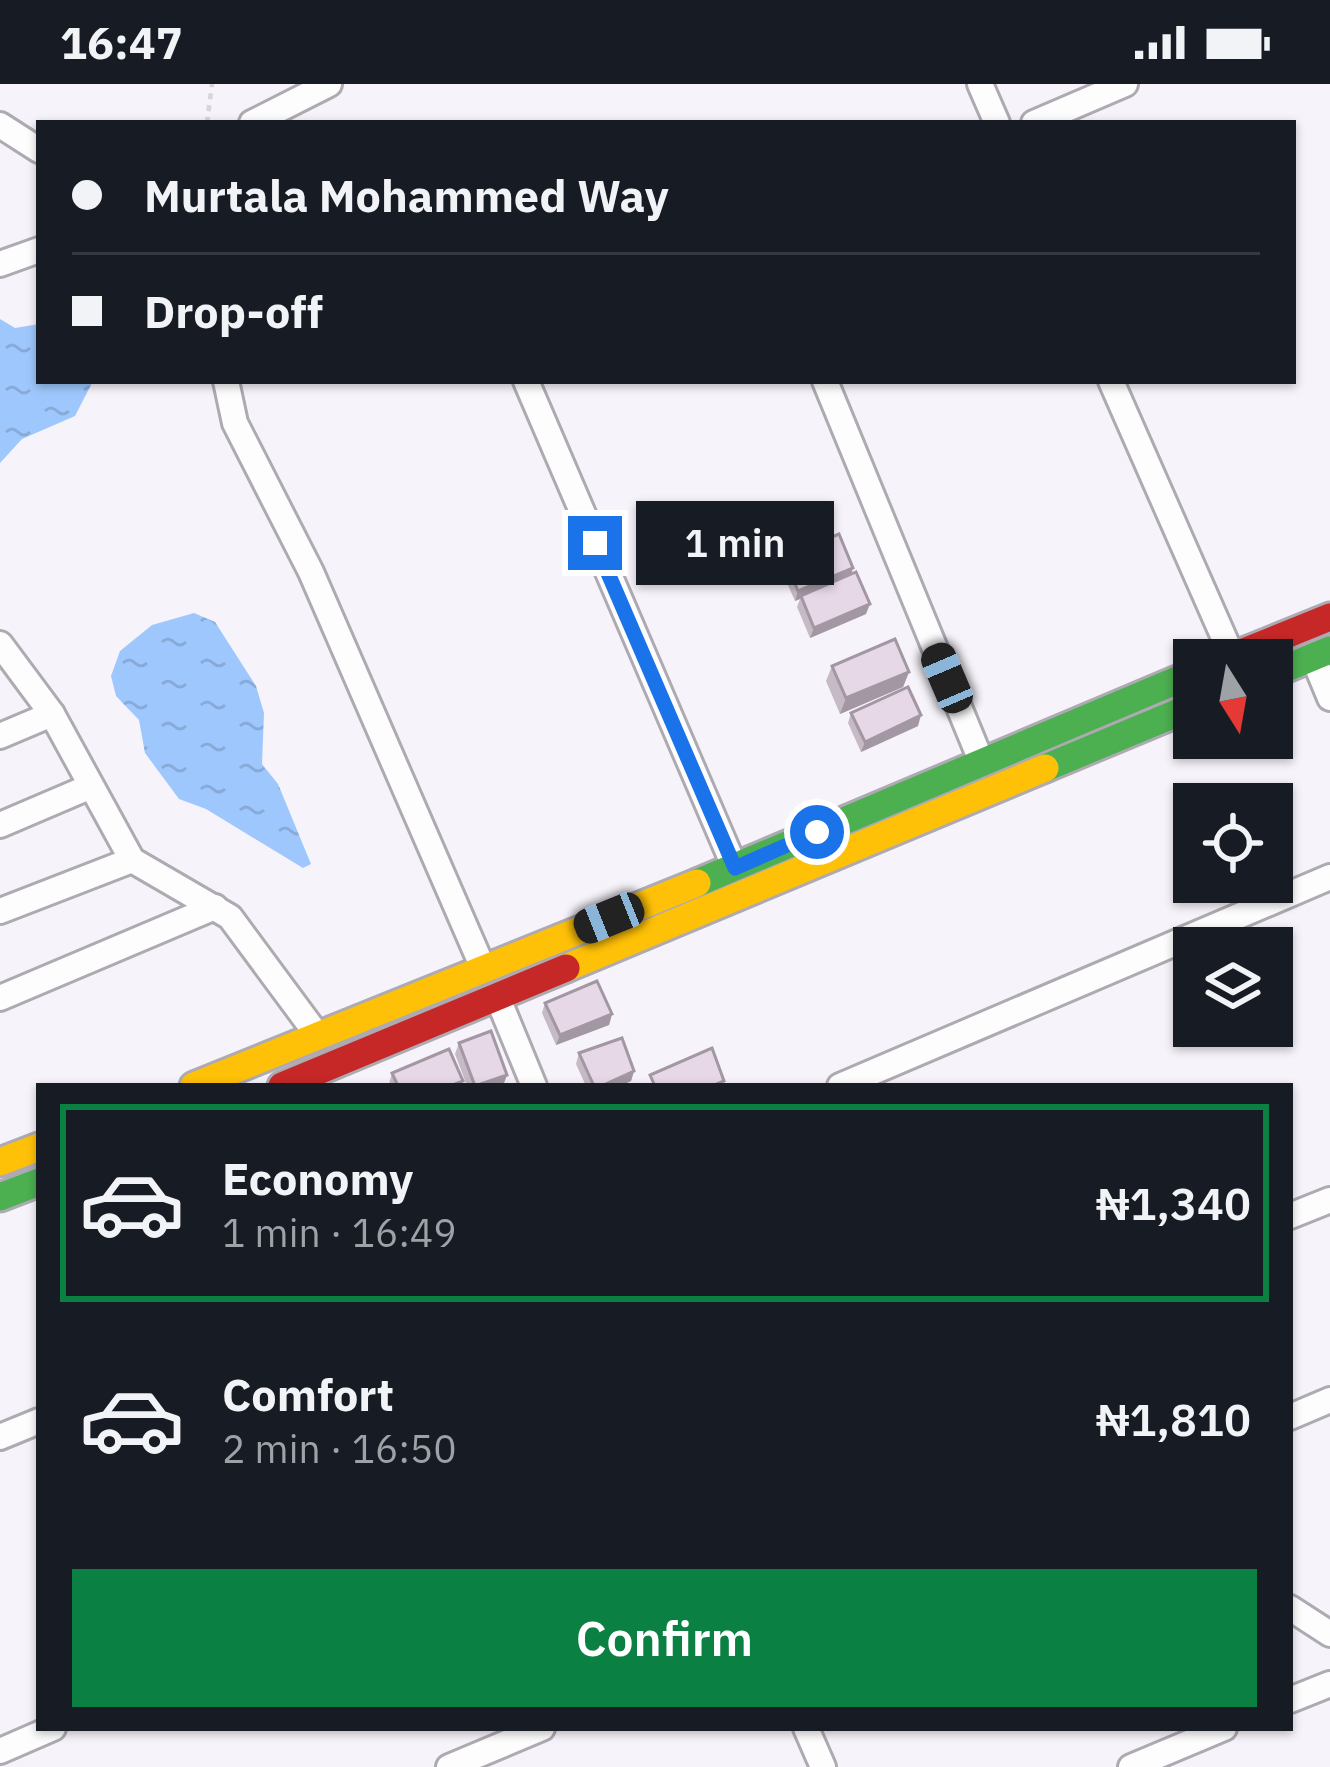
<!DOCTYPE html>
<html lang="en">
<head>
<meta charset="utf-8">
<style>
	:root { --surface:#171b24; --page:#242831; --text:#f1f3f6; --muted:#9ea1a6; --line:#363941; --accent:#0b8043 }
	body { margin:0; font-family:"IBM Plex Sans",sans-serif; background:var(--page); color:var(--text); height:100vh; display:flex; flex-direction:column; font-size:45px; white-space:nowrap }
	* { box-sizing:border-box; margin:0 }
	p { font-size:39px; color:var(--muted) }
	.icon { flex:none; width:66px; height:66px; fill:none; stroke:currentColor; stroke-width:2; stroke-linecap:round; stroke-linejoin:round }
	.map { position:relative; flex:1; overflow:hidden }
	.sheet { position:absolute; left:36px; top:999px; width:1257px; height:648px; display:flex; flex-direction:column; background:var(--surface); border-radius:0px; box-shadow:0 3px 9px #0004 }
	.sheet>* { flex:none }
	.banner { position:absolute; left:36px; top:36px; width:1260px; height:264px; border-radius:0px; box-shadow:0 3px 9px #0004; display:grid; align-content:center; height:264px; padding:0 36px; background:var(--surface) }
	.needle { width:78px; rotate:169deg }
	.buttons { position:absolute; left:1173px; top:555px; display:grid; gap:24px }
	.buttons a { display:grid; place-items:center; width:120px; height:120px; border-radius:0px; background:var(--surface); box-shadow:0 3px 9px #0004; font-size:60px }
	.end { position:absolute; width:54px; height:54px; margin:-27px; border:15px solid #1a73e8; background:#fff; box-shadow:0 0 0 6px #fff }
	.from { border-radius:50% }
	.bubble { position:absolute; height:84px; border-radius:0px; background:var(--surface); box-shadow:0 3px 9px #0004; font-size:39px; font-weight:600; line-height:84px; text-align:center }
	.car { position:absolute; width:36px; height:72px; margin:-36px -18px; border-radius:15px; box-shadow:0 0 9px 3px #0007; background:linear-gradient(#222 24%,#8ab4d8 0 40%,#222 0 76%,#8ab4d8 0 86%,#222 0) }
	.banner b { display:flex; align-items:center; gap:42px; height:114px; font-size:45px }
	.banner b+b { border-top:3px solid var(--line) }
	.banner i { width:30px; height:30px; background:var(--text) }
	ul { padding:21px 0 0; list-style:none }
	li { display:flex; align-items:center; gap:36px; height:198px; margin:0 24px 18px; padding:0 12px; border:6px solid transparent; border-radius:0px }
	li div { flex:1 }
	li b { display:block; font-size:45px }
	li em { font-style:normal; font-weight:600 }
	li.on { border-color:var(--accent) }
	li>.icon { width:108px; height:108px; stroke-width:1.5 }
	.primary-button { display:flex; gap:24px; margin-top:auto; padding:24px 36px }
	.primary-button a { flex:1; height:138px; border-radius:0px; background:var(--accent); color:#fff; font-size:48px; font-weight:600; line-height:138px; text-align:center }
	.status { display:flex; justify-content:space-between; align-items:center; height:84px; padding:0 60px; background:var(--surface); direction:ltr }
	.status svg { height:33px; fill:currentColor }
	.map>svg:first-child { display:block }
	.water { fill:url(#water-ripples) }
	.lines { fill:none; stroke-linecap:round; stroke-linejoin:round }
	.street-casing { stroke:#aeaab2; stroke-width:30 }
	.fast-casing { stroke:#aeaab2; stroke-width:33 }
	.slow-casing { stroke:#aeaab2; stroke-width:33 }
	.jam-casing { stroke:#aeaab2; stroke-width:33 }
	.path { stroke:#d6d5d7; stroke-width:4.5; stroke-dasharray:6 6; stroke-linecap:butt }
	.street { stroke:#fefdfe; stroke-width:24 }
	.fast { stroke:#4caf50; stroke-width:27 }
	.slow { stroke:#ffc107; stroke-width:27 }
	.jam { stroke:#c62828; stroke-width:27 }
	.wall { fill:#c7bac7 }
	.shaded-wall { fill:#a297a2 }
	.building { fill:#e7d8e7; stroke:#a297a2; stroke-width:3 }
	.route { stroke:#1a73e8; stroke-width:15 }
</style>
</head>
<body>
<div class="status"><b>16:47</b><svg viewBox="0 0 49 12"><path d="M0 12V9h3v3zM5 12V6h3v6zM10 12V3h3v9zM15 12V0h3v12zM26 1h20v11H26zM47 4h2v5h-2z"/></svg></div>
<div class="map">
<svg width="1330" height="1683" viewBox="0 0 1330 1683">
	<defs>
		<pattern id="water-ripples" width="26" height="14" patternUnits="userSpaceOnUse" patternTransform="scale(3)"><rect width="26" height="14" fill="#9ec8fd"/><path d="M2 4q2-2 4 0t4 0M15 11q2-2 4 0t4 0" fill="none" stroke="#87aad8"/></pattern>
	</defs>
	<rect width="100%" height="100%" fill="#f6f3fa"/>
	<g class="water">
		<polygon points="0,235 15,244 39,240 39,297 93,297 75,332 22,355 0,379"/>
		<polygon points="194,529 215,538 256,602 264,629 262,680 278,700 311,780 303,784 206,725 179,715 145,669 139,636 116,612 111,592 120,567 152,541"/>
	</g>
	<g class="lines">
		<g class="street-casing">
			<g id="street">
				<polyline points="980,0 997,39"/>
				<polyline points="252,39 329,0"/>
				<polyline points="1034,39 1125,0"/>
				<polyline points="0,41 39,66"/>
				<polyline points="0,180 39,166"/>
				<polyline points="226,297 235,339 311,488 483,884"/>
				<polyline points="526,297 735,784"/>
				<polyline points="825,297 982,679"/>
				<polyline points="1111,297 1232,572"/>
				<polyline points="0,560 52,630 132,776 230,833 318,952"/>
				<polyline points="1313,573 1330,614"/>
				<polyline points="0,652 52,630"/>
				<polyline points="0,741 89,703"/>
				<polyline points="0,827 132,776"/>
				<polyline points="497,912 534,1002"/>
				<polyline points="0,914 215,823"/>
				<polyline points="840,1002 1330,793"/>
				<polyline points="1290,1132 1330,1116"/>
				<polyline points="1290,1333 1330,1316"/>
				<polyline points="0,1353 39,1337"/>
				<polyline points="1290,1524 1330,1550"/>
				<polyline points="1290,1616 1330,1600"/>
				<polyline points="806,1644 823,1683"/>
				<polyline points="0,1667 53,1644"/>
				<polyline points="449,1683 542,1644"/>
				<polyline points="1131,1683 1224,1644"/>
			</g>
		</g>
		<g class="fast-casing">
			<g id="fast">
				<polyline points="1272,590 1330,566"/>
				<polyline points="1045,684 1194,622"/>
				<polyline points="697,799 1194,589"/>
				<polyline points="0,1113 39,1098"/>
			</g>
		</g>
		<g class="slow-casing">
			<g id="slow">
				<polyline points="566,884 1045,684"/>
				<polyline points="194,1002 697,799"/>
				<polyline points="0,1078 39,1063"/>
			</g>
		</g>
		<g class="jam-casing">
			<g id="jam">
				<polyline points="1224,576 1330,533"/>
				<polyline points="282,1002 566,884"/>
			</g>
		</g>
		<polyline class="path" points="207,39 212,0"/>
		<use href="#street" class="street"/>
		<use href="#fast" class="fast"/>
		<use href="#slow" class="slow"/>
		<use href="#jam" class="jam"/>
	</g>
	<g class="wall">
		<polygon points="784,473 851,491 866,530 810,554 797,523 800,515 795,517 780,483"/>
		<polygon points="832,582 909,588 903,603 840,630 826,597"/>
		<polygon points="851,629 918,642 861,668 848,639"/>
		<polygon points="545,919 612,930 609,941 556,961 542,929"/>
		<polygon points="459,959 503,1002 467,1002 455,970"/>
		<polygon points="579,969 634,987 631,997 620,1002 586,1002 576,980"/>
		<polygon points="392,989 463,997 461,1002 390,1002 389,1000"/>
	</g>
	<g class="shaded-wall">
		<polygon points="853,484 850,494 795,517 798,507"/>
		<polygon points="870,520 866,530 810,554 814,544"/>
		<polygon points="909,588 903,603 840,630 846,614"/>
		<polygon points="921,631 918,642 861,668 865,658"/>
		<polygon points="612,930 609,941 556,961 560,951"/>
		<polygon points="634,987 631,997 620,1002 601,1002"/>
		<polygon points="507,991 503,1002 479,1002"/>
	</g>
	<g class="building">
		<polygon points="839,450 853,484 798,507 784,473"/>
		<polygon points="856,488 870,520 814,544 801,512"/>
		<polygon points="895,555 909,588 846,614 832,582"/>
		<polygon points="908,603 921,631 865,658 851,629"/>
		<polygon points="597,897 612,930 560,951 545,919"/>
		<polygon points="491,947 507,991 475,1002 459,959"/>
		<polygon points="622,954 634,987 601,1002 594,1002 579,969"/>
		<polygon points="712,964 724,997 712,1002 655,1002 650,991"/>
		<polygon points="449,965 463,997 450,1002 398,1002 392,989"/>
	</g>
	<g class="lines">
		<polyline class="route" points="595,459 735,784 817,748"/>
	</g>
</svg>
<div class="buttons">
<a><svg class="needle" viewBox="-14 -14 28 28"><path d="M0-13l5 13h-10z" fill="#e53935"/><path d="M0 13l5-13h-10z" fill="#9ea1a6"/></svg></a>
<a><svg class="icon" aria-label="locate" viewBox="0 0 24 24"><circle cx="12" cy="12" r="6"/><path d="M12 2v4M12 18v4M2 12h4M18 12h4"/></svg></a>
<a><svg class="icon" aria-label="layers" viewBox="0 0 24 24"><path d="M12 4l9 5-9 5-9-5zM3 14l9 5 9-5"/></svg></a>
</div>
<i class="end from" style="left:817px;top:748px"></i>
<i class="end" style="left:595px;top:459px"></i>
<div class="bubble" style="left:636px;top:417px;width:198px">1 min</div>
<i class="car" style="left:947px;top:594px;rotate:337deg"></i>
<i class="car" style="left:609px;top:834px;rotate:248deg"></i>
<div class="banner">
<b><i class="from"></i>Murtala Mohammed Way</b>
<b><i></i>Drop-off</b>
</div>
<section class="sheet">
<ul>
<li class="on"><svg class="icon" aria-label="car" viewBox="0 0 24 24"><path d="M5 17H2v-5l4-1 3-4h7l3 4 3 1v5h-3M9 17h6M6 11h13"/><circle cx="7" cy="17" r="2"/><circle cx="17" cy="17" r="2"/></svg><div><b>Economy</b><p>1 min · 16:49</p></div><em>₦1,340</em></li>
<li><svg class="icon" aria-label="car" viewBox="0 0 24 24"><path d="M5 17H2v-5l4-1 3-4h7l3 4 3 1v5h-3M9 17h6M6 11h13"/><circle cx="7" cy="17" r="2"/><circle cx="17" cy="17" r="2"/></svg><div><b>Comfort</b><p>2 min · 16:50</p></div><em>₦1,810</em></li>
</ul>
<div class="primary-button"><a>Confirm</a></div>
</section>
</div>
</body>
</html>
